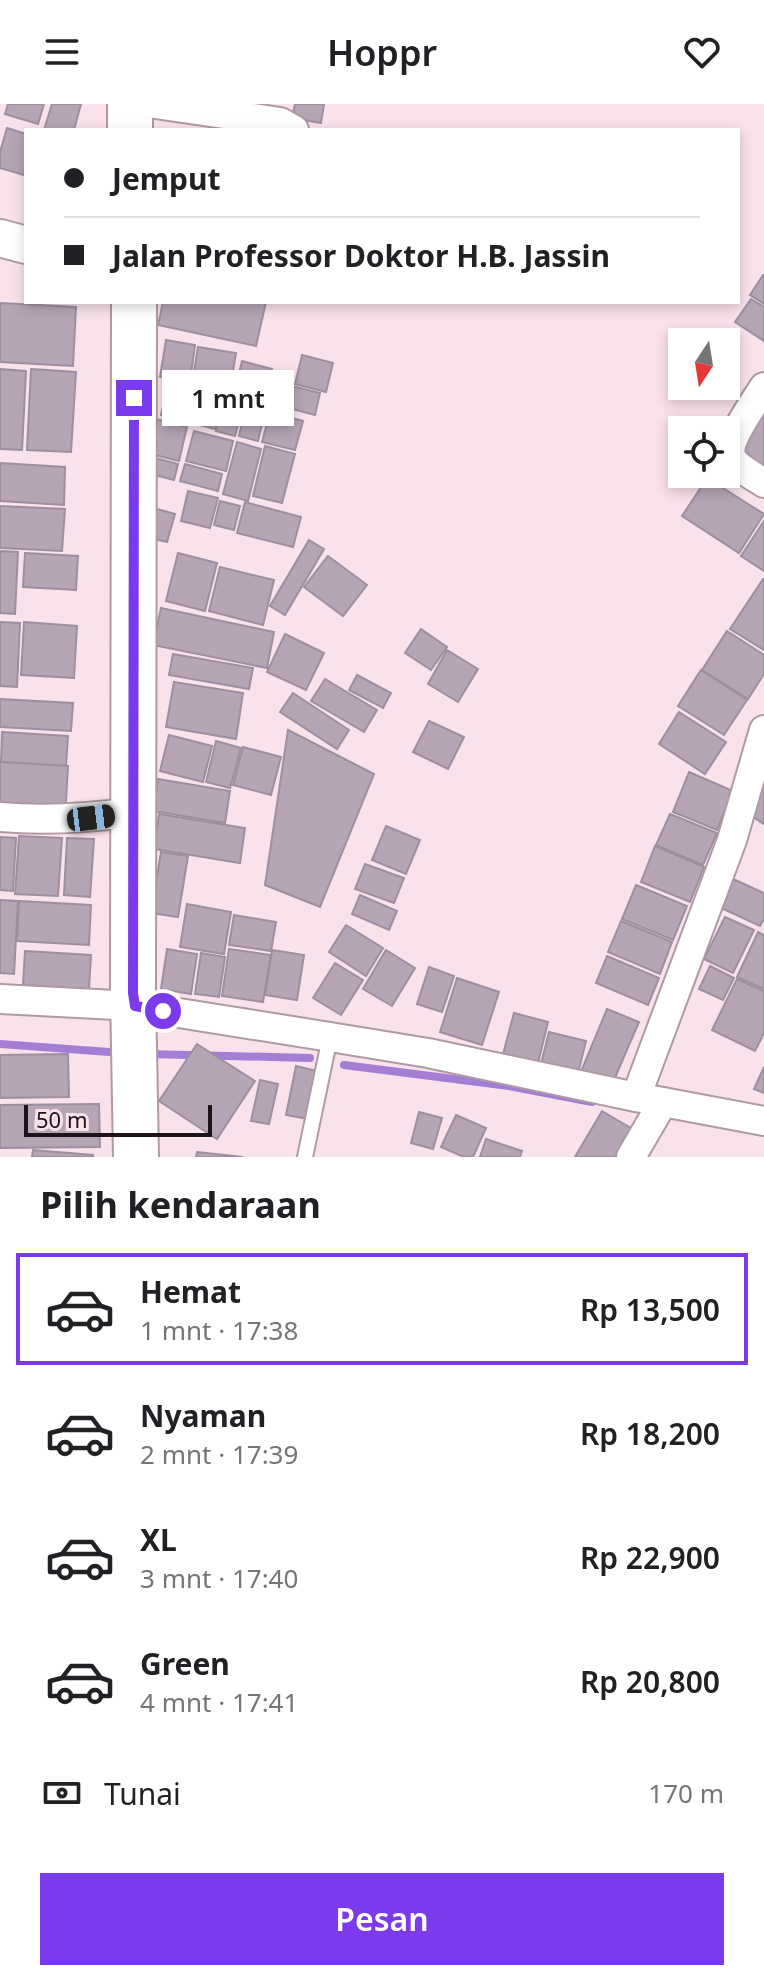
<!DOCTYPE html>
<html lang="id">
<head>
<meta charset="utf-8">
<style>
	:root { --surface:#fff; --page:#f6f6f6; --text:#202124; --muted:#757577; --line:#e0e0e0; --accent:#7c3aed }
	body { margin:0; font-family:"Noto Sans",sans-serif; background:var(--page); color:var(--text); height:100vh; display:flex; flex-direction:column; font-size:30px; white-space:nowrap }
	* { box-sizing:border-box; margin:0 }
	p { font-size:26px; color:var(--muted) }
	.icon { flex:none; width:44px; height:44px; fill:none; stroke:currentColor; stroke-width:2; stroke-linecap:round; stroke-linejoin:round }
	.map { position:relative; height:1053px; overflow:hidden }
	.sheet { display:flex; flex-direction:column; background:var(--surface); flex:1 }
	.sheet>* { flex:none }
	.banner { position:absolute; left:24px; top:24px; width:716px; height:176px; border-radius:0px; box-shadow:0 4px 12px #0003; display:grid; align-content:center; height:176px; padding:0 40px; background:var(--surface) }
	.needle { width:52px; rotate:192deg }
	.buttons { position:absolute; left:668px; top:224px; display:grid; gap:16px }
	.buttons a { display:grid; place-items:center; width:72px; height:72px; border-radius:0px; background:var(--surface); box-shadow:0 4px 12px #0003; font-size:40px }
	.scale { position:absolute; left:24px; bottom:20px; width:188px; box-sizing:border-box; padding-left:8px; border:4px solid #1c1418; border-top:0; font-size:22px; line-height:28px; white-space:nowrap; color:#1c1418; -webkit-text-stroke:6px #f9e2ec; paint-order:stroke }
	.end { position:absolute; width:36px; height:36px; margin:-18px; border:10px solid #7c3aed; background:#fff; box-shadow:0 0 0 4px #fff }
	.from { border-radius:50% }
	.bubble { position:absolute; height:56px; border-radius:0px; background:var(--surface); box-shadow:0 4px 12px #0003; font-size:26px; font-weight:600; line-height:56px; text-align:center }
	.car { position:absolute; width:24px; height:48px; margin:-24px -12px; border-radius:10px; box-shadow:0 0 6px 2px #0007; background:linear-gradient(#222 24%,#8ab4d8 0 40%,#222 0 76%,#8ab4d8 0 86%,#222 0) }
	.banner b { display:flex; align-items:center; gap:28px; height:76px; font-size:30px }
	.banner b+b { border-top:2px solid var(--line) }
	.banner i { width:20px; height:20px; background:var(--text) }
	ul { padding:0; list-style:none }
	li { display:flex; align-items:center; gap:24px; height:112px; margin:0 16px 12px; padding:0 24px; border:4px solid transparent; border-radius:0px }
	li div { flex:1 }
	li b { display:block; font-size:30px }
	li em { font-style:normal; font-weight:600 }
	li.current { border-color:var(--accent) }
	li>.icon { width:72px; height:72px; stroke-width:1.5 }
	h2 { padding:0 40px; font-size:36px; line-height:96px }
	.pay { display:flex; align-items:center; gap:20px; height:88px; padding:0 40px; font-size:30px }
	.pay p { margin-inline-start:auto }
	.primary-button { display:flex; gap:16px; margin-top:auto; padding:16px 40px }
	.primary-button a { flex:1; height:92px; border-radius:0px; background:var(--accent); color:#fff; font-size:32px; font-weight:600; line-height:92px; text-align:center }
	header { display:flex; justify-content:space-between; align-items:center; height:104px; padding:0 40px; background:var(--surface); font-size:36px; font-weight:600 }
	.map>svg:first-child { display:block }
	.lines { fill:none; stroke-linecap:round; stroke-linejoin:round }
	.stream { stroke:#a37ed4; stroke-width:8 }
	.building { fill:#b5a5b5; stroke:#9e8f9f; stroke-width:2 }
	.service-casing { stroke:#af99a3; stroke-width:18 }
	.minor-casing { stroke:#af99a3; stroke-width:32 }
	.tertiary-casing { stroke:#af99a3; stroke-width:40 }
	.trunk-casing { stroke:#af99a3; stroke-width:48 }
	.service { stroke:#fff; stroke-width:14 }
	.minor { stroke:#fff; stroke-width:28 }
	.tertiary { stroke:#fff; stroke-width:36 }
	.trunk { stroke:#fff; stroke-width:44 }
	.route { stroke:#7c3aed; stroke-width:10 }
</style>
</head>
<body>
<header><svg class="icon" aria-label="menu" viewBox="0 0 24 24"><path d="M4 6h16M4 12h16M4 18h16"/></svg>Hoppr<svg class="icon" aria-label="heart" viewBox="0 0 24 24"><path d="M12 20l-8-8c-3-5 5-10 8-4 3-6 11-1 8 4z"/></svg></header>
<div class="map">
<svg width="764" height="1053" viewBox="0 0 764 1053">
	<rect width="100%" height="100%" fill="#f9e2ec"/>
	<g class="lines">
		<g class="stream">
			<polyline points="0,940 123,949"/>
			<polyline points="148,950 310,954"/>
			<polyline points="344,961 509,982 592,998"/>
		</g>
	</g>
	<g class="building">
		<polygon points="8,0 44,0 38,20 5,10"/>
		<polygon points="52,0 81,0 74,26 44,26"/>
		<polygon points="295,0 324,0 321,19 292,14"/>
		<polygon points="7,24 26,30 26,64 24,71 0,64 0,48"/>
		<polygon points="763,171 764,172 764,200 750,191"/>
		<polygon points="751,195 764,203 764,237 735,218"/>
		<polygon points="163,198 266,198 256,242 158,221"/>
		<polygon points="0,199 76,203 73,262 0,258"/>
		<polygon points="166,236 195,241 190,278 160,273"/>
		<polygon points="198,243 236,249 230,285 192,280"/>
		<polygon points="302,251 333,259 326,288 295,280"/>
		<polygon points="242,257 272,265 263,298 234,291"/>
		<polygon points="0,265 26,267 22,346 0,345"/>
		<polygon points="31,265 76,268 71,348 27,346"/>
		<polygon points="272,277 320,289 315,311 266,298"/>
		<polygon points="167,285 222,298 215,325 161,311"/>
		<polygon points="224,296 243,301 235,332 216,327"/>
		<polygon points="246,302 265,307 258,337 239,332"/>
		<polygon points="270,308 303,317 295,346 262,338"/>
		<polygon points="759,311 764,314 764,370 733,351"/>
		<polygon points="152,314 187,323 179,357 143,348"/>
		<polygon points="194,327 233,337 226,367 186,357"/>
		<polygon points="237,338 261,345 248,397 223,390"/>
		<polygon points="265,342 295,350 282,399 253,392"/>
		<polygon points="155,354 178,360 174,376 151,370"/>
		<polygon points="0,359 65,363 64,401 0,397"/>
		<polygon points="185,360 222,370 218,387 180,377"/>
		<polygon points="707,374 764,410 739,449 682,412"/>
		<polygon points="188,387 218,394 210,424 181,417"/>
		<polygon points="220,397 240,402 234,426 214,421"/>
		<polygon points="245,398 301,413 293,443 237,429"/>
		<polygon points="0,402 65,405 62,447 0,444"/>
		<polygon points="150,403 175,410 167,438 142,432"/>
		<polygon points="764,417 764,467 741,452"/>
		<polygon points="309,436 324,445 285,511 270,502"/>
		<polygon points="0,447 18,448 15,510 0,509"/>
		<polygon points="25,449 78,452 76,486 23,483"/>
		<polygon points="178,449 217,459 205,507 166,497"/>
		<polygon points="328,452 367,481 343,512 304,483"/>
		<polygon points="220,463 274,476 263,521 209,507"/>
		<polygon points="763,475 764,476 764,546 730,525"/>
		<polygon points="161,504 274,528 267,564 153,541"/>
		<polygon points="0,518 20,519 17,583 0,582"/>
		<polygon points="24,518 77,522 74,574 21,571"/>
		<polygon points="421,525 447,543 431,566 405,549"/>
		<polygon points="727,527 764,551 764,570 748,595 702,566"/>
		<polygon points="285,530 324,549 306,586 267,568"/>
		<polygon points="447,546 478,565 458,598 428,580"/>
		<polygon points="173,550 253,564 249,585 169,571"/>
		<polygon points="701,566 747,596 724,631 678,602"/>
		<polygon points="357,571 391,589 383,604 349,586"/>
		<polygon points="325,575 377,606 364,628 311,597"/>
		<polygon points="174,578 243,589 236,635 166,623"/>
		<polygon points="293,589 349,626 337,645 280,608"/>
		<polygon points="0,595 73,599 71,627 0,623"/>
		<polygon points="679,608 726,638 705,670 659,640"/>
		<polygon points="429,617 464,633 448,665 413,648"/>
		<polygon points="288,626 374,670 320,803 265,781"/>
		<polygon points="2,628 68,632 66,662 1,658"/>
		<polygon points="169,631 212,642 203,678 160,667"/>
		<polygon points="216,637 241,644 230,684 206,678"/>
		<polygon points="243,643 281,653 271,691 233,681"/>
		<polygon points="0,658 68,662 65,713 0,710"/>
		<polygon points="689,668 733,687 717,726 673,708"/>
		<polygon points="158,675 230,687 225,719 153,707"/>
		<polygon points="762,681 764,683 764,720 745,708"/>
		<polygon points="159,710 245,724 240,759 154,745"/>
		<polygon points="670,710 717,729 703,761 656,741"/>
		<polygon points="386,722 420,736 406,770 372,756"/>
		<polygon points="19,732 62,734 58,792 15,790"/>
		<polygon points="0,733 16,734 13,787 0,786"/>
		<polygon points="67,734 94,735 90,793 64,791"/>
		<polygon points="655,742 704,763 690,798 641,778"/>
		<polygon points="161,748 188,752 178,813 151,809"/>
		<polygon points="365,760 404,774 394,799 355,785"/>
		<polygon points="731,774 764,789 764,815 760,822 717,802"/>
		<polygon points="636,781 687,802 673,836 622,815"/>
		<polygon points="360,791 397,807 389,826 352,810"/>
		<polygon points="0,796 18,797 14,870 0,869"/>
		<polygon points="19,797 91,801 89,841 17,837"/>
		<polygon points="187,800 231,808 224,850 180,843"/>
		<polygon points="234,811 276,818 271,847 229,841"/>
		<polygon points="725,813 754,826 733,869 704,855"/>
		<polygon points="621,817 672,838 660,870 608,848"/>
		<polygon points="346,821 383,844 366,872 329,848"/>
		<polygon points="758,828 764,831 764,885 737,873"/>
		<polygon points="167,845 197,850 191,890 161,885"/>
		<polygon points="229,845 271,851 263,898 222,892"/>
		<polygon points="272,846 304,851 297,896 265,891"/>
		<polygon points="386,846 415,864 392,902 363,885"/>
		<polygon points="25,847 91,851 89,885 23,881"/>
		<polygon points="201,849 225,853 219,893 195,890"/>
		<polygon points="607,852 659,874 648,901 596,879"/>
		<polygon points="335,859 363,876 341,911 313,894"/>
		<polygon points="710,862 734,874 723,896 699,885"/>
		<polygon points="429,863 454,872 442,908 417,900"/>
		<polygon points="457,874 499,888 482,941 440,928"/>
		<polygon points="737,875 764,887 764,929 755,947 712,926"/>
		<polygon points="607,905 639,918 611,983 580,970"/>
		<polygon points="514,909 548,918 537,963 502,954"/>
		<polygon points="549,928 586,937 578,969 541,960"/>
		<polygon points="197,940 255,977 217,1035 159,997"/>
		<polygon points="68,950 69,993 0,994 0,951"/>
		<polygon points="296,962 317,967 308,1015 286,1011"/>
		<polygon points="764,963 764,989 754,985"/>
		<polygon points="260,976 278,980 269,1020 251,1017"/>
		<polygon points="99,1000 100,1043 0,1044 0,1001"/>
		<polygon points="602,1007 631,1024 615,1053 575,1053"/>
		<polygon points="419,1008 442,1014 433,1045 411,1039"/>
		<polygon points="456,1011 486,1024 473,1053 464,1053 441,1043"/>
		<polygon points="486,1035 522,1047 520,1053 480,1053"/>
		<polygon points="33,1046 93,1051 93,1053 32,1053"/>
		<polygon points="197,1048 243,1053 196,1053"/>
	</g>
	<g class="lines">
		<g class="service-casing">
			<polyline id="service" points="305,1053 330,933"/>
		</g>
		<g class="minor-casing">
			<g id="minor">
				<polyline points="155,0 280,18 294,26"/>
				<path d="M764,283C756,296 727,336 731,351C733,361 755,373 764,379"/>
				<path d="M0,713C45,717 89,714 134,708"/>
				<polyline points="0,895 135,902 330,933 428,949 636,993 764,1017"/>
				<polyline points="636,993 732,736 764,626"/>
				<polyline points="631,1053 663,998"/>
			</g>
		</g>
		<g class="tertiary-casing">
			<polyline id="tertiary" points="0,134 26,141"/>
		</g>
		<g class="trunk-casing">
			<g id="trunk">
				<polyline points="130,0 130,26"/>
				<polyline points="134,198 133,889 136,1053"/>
			</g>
		</g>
		<use href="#service" class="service"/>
		<use href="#minor" class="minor"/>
		<use href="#tertiary" class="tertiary"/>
		<use href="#trunk" class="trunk"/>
	</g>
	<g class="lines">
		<polyline class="route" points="134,294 133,889 135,902 163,907"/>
	</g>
</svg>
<div class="buttons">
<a><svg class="needle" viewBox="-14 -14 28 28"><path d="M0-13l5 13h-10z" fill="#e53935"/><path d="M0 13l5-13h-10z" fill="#757577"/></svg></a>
<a><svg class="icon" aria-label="locate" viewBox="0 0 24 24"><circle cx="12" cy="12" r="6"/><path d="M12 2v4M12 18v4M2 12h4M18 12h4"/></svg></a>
</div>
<div class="scale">50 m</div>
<i class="end from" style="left:163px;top:907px"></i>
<i class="end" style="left:134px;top:294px"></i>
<div class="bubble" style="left:162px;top:266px;width:132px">1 mnt</div>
<i class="car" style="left:91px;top:714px;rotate:83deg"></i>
<div class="banner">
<b><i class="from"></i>Jemput</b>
<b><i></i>Jalan Professor Doktor H.B. Jassin</b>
</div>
</div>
<section class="sheet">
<h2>Pilih kendaraan</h2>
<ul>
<li class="current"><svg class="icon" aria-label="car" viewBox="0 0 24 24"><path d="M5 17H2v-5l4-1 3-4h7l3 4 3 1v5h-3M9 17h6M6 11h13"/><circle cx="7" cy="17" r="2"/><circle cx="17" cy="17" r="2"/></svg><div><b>Hemat</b><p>1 mnt · 17:38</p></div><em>Rp 13,500</em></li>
<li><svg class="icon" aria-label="car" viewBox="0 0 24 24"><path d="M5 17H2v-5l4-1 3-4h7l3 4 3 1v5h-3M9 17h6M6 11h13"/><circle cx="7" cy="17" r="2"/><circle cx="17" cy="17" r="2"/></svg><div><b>Nyaman</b><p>2 mnt · 17:39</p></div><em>Rp 18,200</em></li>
<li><svg class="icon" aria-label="car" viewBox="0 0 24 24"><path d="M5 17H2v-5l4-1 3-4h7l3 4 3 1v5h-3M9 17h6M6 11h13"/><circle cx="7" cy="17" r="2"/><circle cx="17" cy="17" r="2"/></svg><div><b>XL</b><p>3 mnt · 17:40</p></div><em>Rp 22,900</em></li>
<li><svg class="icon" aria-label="car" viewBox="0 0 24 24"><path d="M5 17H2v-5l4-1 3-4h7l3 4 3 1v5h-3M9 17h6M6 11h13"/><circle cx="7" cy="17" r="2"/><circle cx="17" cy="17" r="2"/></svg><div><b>Green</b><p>4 mnt · 17:41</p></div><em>Rp 20,800</em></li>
</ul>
<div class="pay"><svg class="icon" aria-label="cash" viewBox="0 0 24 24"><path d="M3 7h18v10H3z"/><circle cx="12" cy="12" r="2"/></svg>Tunai<p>170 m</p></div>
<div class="primary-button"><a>Pesan</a></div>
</section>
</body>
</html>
